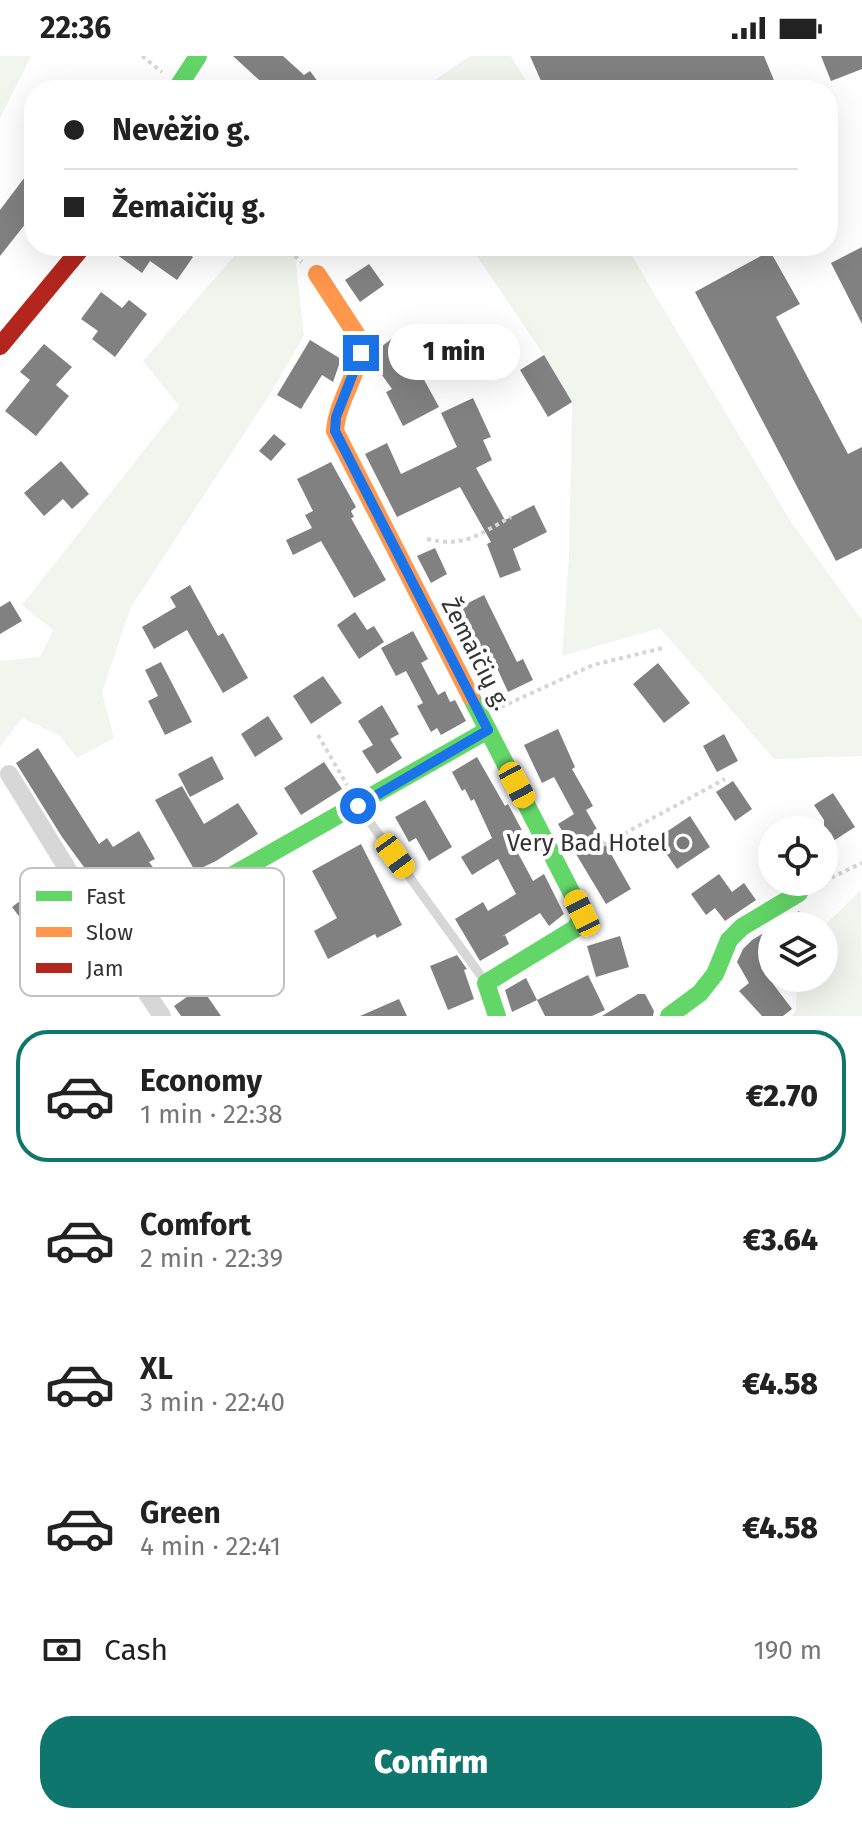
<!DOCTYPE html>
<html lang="en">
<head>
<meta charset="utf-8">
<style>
	:root { --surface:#fff; --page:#f6f6f6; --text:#222; --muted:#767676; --line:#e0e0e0; --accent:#0f766e }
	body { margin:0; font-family:"Fira Sans",sans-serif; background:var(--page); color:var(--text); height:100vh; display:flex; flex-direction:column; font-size:30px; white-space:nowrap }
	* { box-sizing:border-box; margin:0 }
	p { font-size:26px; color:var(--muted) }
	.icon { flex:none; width:44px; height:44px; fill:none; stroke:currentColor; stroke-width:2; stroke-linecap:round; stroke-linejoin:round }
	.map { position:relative; height:960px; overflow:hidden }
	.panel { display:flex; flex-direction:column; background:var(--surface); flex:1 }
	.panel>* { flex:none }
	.top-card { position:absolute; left:24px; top:24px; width:814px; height:176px; border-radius:32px; box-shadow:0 8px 32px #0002; display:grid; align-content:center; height:176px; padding:0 40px; background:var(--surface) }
	.tools { position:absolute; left:758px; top:760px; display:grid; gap:16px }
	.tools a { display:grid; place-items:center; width:80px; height:80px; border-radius:50%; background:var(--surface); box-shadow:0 8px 32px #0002; font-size:40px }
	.end { position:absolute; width:36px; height:36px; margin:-18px; border:10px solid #1a73e8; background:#fff; box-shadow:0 0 0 4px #fff }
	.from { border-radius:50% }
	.bubble { position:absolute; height:56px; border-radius:28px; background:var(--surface); box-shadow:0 8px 32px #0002; font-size:26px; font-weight:800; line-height:56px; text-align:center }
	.car { position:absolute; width:24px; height:48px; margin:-24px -12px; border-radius:10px; box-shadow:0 0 6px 2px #0007; background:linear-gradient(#f5c518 24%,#345 0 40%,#f5c518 0 76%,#345 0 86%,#f5c518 0) }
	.top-card b { display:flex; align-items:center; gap:28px; height:76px; font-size:30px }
	.top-card b+b { border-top:2px solid var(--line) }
	.top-card i { width:20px; height:20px; background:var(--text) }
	ul { padding:14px 0 0; list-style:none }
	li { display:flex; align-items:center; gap:24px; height:132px; margin:0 16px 12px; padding:0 24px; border:4px solid transparent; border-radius:32px }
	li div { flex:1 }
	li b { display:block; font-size:30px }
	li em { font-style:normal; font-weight:800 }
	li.on { border-color:var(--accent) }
	li>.icon { width:72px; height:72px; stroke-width:1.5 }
	.pay { display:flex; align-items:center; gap:20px; height:88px; padding:0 40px; font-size:30px }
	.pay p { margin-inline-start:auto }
	.action { display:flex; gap:16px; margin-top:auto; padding:16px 40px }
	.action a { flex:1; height:92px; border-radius:32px; background:var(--accent); color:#fff; font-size:32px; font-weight:800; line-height:92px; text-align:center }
	.status { display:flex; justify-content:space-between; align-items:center; height:56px; padding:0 40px; background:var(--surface); direction:ltr }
	.status svg { height:22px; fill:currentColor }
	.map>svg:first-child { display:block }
	.green { fill:#f1f5ed }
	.building { fill:#818181 }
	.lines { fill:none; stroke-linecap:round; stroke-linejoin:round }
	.path { stroke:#d6d6d6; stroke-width:4; stroke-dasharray:4 4; stroke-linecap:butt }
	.lane { stroke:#d7d7d7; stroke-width:9 }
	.street { stroke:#d7d7d7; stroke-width:18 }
	.fast { stroke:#63d668; stroke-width:18 }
	.slow { stroke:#ff974d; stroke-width:18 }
	.jam { stroke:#b3261e; stroke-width:18 }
	.route { stroke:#1a73e8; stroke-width:10 }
	.poi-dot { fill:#7a7a7a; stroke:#fff; stroke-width:3 }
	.labels { text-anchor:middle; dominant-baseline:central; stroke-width:8; stroke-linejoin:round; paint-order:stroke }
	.street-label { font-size:24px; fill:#333; stroke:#fff }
	.poi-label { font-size:24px; fill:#333; stroke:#fff; text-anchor:end }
	.key { fill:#fff; stroke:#c2c2c2; stroke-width:2 }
	.key-label { font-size:22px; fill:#333 }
</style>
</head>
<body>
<div class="status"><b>22:36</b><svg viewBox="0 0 49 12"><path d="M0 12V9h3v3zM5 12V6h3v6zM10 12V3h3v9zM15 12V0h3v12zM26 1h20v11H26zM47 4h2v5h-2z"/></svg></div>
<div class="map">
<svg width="862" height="960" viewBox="0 0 862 960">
	<rect width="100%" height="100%" fill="#fff"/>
	<g class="green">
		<polygon points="0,0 31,0 0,62"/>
		<polygon points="470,0 511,0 532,34 420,34"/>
		<polygon points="243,190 301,190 296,208 304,280 270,338 131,551 102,636 114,682 77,702 59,679 22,662 0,691 0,605 40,601 53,574 22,549 179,350 143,305"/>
		<polygon points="470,190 626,190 791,466 862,564 862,700 774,703 660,572 562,600 569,500 572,346 544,299"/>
		<polygon points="861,834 862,960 792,960 796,954 797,922 824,922 824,870"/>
	</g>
	<g class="building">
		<polygon points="233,0 283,0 304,19 310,15 324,34 270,34"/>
		<polygon points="530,0 764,0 778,34 636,34 632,24 611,34 545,34"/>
		<polygon points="821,0 862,0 862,13 831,25"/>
		<polygon points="34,109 34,157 0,200 0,154"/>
		<polygon points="105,190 177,190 193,201 177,224 150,205 142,217"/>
		<polygon points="862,191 862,268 831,207"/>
		<polygon points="770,195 800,248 776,261 848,398 862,391 862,492 836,505 695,236"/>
		<polygon points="369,208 384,229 360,246 345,224"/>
		<polygon points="101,236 122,252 129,244 147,258 115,301 92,283 98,275 81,263"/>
		<polygon points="407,271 421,290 410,298 439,351 403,370 386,336 392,333 374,308 377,294"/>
		<polygon points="310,284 341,303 333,326 322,319 301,353 277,339"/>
		<polygon points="44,288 72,311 56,329 69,340 36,380 5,355 30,324 20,316"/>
		<polygon points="544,299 572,346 548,361 520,314"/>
		<polygon points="473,342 491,381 483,384 492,404 476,412 505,464 534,449 547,476 513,493 521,514 500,522 487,488 491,486 460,431 397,461 365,398 387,387 401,418 457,391 441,357"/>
		<polygon points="274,378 286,388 271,405 259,395"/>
		<polygon points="61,405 89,438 72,453 63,443 44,460 24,437"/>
		<polygon points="331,406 356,451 351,455 354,461 351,462 386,524 354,542 321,485 293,499 286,484 312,472 305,459 313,455 297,423"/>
		<polygon points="435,492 447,518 431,527 417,500"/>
		<polygon points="190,529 218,580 223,577 248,622 223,637 187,574 154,593 142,571 176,551 170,541"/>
		<polygon points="484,539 517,606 523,603 533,624 508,636 491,599 486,601 482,593 469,600 448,557"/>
		<polygon points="10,545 22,565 0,578 0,551"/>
		<polygon points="355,556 367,574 374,570 384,586 359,603 337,569"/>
		<polygon points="413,575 428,603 421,607 438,639 445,635 450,646 455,644 466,665 441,679 437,672 431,676 417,650 423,647 406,615 396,620 381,592"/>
		<polygon points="161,606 192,666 165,679 148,645 158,640 145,614"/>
		<polygon points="658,607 690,647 664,667 633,628"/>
		<polygon points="323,620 342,647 311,668 293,640"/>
		<polygon points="382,649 399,678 390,683 402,702 377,718 362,695 373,689 358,665"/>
		<polygon points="268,660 283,683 255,701 241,678"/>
		<polygon points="558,673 575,711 572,713 593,750 586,754 631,833 606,848 558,768 574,758 554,721 542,727 524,689"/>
		<polygon points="724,678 738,705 717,716 703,690"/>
		<polygon points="38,692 99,788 107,782 113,791 139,775 155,803 149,806 171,835 146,850 141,843 115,862 96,836 100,833 62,781 16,707"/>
		<polygon points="212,700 224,723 190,741 178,718"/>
		<polygon points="477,701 505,750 508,748 525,780 512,786 533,825 544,818 564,858 549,870 540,857 501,881 505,879 509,888 480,905 455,863 483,846 488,855 516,838 498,803 472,819 461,801 492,782 474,743 471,745 465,733 462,735 452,716"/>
		<polygon points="324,706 342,733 301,759 284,732"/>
		<polygon points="733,725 752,753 735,765 716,736"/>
		<polygon points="182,730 204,768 238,747 258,778 216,805 195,815 155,744"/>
		<polygon points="833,737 855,771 824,791 824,764 814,749"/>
		<polygon points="425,744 452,791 429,805 416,782 409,786 395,761"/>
		<polygon points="690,760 710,791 677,813 656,783"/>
		<polygon points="361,788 402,869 377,882 375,878 328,903 314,875 337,862 312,815"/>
		<polygon points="719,818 732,836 744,827 756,844 725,865 715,852 706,859 691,838"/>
		<polygon points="52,827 67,846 54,855 62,865 37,884 12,851 37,832 40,836"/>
		<polygon points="799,855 808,870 775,870"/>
		<polygon points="772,872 772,906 761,912 792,953 783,960 762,960 739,935 749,927 737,906 743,893 752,884"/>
		<polygon points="620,880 629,911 596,921 587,890"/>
		<polygon points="457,899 467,913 464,914 474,943 448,954 430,910"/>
		<polygon points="588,919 605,954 592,960 545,960 537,944"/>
		<polygon points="526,922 537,944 512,956 505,934"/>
		<polygon points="201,931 221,960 181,960 174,950"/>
		<polygon points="638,938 645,938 654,955 653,960 602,960"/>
		<polygon points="399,943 407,960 360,960"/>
	</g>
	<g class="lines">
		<g class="path">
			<polyline points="142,0 162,16"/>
			<polyline points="282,190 302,206"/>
			<path d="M427,483C465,492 479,478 511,461"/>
			<polyline points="501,651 593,609 663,592"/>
			<polyline points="318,679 347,729"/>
			<polyline points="603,789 725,723"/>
			<polyline points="824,825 862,807"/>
		</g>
		<polyline class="lane" points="359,751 484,924"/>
		<polyline class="street" points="9,718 113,887 162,960"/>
		<g class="fast">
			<polyline points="176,34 198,0"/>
			<polyline points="471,641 582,857 576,872 486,927 497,960"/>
			<polyline points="113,887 488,674"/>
			<polyline points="669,960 700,937 715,918 729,884 742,871 799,837"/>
		</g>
		<path class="slow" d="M317,218L360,284C362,316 337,343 335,375L471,641"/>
		<polyline class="jam" points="0,290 83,190"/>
	</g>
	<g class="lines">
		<polyline class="route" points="358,750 488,674 335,375 336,361 361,297"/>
	</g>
	<circle class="poi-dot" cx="683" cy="787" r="8"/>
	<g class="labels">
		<g class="street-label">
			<text transform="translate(476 598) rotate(63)">Žemaičių g.</text>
		</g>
		<g class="poi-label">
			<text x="667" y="787">Very Bad Hotel</text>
		</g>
	</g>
	<rect x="20" y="812" width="264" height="128" rx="12" class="key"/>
	<rect x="36" y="835" width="36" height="10" fill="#63d668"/>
	<rect x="36" y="871" width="36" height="10" fill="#ff974d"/>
	<rect x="36" y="907" width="36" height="10" fill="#b3261e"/>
	<g class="key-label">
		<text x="86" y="848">Fast</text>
		<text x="86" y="884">Slow</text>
		<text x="86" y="920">Jam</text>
	</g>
</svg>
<div class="tools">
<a><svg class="icon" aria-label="locate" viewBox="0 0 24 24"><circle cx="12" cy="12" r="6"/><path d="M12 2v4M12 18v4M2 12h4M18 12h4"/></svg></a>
<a><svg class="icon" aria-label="layers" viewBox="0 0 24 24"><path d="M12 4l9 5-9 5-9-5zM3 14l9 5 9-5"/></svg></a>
</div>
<i class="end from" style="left:358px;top:750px"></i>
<i class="end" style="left:361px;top:297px"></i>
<div class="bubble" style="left:388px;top:268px;width:132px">1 min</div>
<i class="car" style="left:517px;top:729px;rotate:152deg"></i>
<i class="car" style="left:395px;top:800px;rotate:144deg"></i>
<i class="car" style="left:582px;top:857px;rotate:334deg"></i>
<div class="top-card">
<b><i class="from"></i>Nevėžio g.</b>
<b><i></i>Žemaičių g.</b>
</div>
</div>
<section class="panel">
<ul>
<li class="on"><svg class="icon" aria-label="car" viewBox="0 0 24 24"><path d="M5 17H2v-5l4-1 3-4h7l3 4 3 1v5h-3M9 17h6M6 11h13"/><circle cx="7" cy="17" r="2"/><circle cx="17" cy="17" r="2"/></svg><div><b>Economy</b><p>1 min · 22:38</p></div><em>€2.70</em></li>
<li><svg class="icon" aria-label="car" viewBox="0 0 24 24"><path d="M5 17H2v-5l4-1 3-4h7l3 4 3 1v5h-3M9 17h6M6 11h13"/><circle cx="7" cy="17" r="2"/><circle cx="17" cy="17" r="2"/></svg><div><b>Comfort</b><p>2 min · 22:39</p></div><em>€3.64</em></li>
<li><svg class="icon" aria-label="car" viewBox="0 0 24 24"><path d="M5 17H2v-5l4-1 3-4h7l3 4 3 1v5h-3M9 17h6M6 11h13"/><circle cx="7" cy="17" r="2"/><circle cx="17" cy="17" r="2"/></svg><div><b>XL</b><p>3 min · 22:40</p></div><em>€4.58</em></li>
<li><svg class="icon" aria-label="car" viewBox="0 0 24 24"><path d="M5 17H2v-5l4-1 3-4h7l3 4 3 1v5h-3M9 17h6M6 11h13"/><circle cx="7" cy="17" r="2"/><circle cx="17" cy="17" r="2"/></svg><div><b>Green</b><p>4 min · 22:41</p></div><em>€4.58</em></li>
</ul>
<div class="pay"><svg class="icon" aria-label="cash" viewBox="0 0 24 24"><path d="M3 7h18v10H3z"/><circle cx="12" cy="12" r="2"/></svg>Cash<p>190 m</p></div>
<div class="action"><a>Confirm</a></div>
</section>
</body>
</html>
